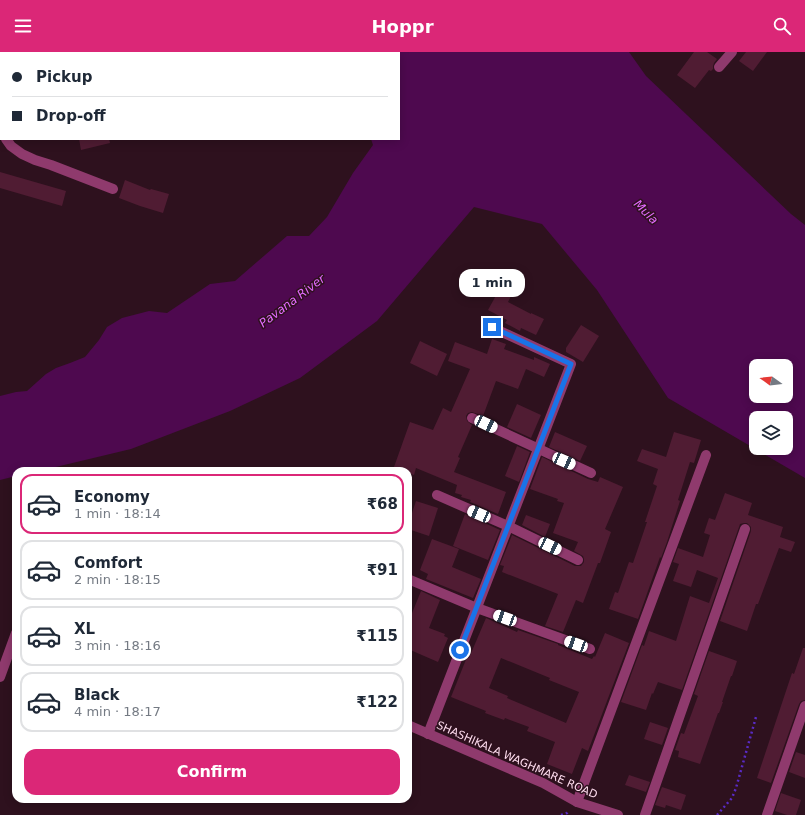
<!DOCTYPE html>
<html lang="en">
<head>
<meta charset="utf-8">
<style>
	:root { --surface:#fff; --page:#f6f6f7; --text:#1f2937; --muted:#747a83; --line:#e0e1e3; --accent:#db2777 }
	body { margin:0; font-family:"DejaVu Sans",sans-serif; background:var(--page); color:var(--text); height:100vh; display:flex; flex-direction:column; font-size:15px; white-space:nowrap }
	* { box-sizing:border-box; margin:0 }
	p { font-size:13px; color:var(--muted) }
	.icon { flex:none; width:22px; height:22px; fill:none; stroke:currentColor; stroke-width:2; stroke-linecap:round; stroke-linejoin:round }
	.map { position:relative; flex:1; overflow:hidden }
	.details { position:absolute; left:12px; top:415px; width:400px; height:336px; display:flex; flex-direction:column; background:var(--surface); border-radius:12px; box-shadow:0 2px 10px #0003 }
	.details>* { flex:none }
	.hud { position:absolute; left:0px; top:0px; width:400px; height:88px; box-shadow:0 2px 10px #0003; display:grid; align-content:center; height:88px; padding:0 12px; background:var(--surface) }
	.needle { width:26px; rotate:285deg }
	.buttons { position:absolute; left:749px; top:307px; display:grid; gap:8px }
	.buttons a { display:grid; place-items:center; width:44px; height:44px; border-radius:8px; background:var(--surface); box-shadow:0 2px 10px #0003; font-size:20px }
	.end { position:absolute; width:18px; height:18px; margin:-9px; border:5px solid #1a73e8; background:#fff; box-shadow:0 0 0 2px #fff }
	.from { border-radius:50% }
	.bubble { position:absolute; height:28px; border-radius:12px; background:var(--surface); box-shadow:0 2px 10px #0003; font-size:13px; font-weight:800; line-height:28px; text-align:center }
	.car { position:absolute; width:12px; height:24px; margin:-12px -6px; border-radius:5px; box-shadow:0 0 3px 1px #0007; background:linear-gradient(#fff 24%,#345 0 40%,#fff 0 76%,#345 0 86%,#fff 0) }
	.hud b { display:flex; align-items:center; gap:14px; height:38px; font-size:15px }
	.hud b+b { border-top:1px solid var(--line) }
	.hud i { width:10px; height:10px; background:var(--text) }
	ul { padding:7px 0 0; list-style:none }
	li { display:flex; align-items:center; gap:12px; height:60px; margin:0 8px 6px; padding:0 4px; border:2px solid var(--line); border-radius:12px }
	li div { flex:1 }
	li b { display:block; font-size:15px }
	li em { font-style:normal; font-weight:800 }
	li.active { border-color:var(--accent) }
	li>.icon { width:36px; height:36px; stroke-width:1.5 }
	.cta { display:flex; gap:8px; margin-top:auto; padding:8px 12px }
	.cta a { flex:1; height:46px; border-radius:12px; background:var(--accent); color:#fff; font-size:16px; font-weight:800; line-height:46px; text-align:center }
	header { display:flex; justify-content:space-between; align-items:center; height:52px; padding:0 12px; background:var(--accent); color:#fff; font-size:18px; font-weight:800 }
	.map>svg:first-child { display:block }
	.water { fill:#4e094f; fill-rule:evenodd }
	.building { fill:#501c33; fill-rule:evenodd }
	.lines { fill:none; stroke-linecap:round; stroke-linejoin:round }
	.path { stroke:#592bc5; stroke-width:2.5; stroke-dasharray:2 3; stroke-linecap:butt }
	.minor { stroke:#8f3a6d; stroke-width:10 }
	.route { stroke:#1a73e8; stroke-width:5 }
	.labels { text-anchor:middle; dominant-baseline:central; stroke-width:3; stroke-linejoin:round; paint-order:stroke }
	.street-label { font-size:11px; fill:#ffddef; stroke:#2e111e }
	.water-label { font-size:12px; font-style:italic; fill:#e46bff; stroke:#2e111e }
</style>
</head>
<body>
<header><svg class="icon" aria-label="menu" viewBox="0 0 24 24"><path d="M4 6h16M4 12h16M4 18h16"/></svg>Hoppr<svg class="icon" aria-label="search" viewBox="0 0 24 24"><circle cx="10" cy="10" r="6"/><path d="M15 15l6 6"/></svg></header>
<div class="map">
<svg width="805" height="763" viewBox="0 0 805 763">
	<rect width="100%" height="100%" fill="#2e111e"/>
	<path class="water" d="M356,0H629L646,24L791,162L805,173V426L668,346L597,238L542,172L474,155L377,269L300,326L230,359L131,397L39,419H16V424L0,428V344L16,340L27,339L46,322L56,316L70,311L85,305L99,288L107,275L122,266L149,259L167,261L210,232L235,229L287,184H309L327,165L353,121L373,93L371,87H399V1H356ZM756,314H786V344H756ZM756,366H786V396H756Z"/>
	<g class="building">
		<polygon points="694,0 707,0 717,7 714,11 713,14 713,17 711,19 709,18 695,36 677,23"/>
		<polygon points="746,0 767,0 753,19 739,9"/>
		<polygon points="79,87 109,87 110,91 81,98"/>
		<polygon points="0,120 66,139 62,154 0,136"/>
		<polygon points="125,128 150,138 151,137 169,142 163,161 140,154 119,146"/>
		<polygon points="499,238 511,244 508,250 531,262 531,261 544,267 536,283 521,276 520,279 505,271 507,268 488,258"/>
		<polygon points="581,273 599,284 583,310 566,300 566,296"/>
		<polygon points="492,287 506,292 504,297 534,308 534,305 550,312 544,325 526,317 518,337 496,329 483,364 472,360 468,361 466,364 467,369 472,373 458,405 460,406 454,420 506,440 498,462 470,450 471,448 461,445 462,443 455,441 457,433 416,416 414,423 408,421 408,419 404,419 394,415 410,370 433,378 443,356 451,360 470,317 448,309 455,290 487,302"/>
		<polygon points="420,289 447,302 437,324 410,311"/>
		<polygon points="517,352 541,363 531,386 507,375"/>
		<polygon points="555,380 587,394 580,409 549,395"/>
		<polygon points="674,380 701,388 694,411 690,410 678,448 680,449 667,490 661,506 660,505 638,567 609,557 615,540 618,541 629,510 633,511 647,470 645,470 657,434 653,432 658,417 637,409 642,397 666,405"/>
		<polygon points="517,394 530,400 519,430 505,424"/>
		<polygon points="542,405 588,427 598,430 600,425 623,435 605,477 611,480 600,511 598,511 583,551 576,548 563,580 545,574 558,542 502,520 504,514 500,513 512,483 575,514 581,514 584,510 584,507 583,504 574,499 578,490 553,481 564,451 557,449 558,447 530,437"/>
		<polygon points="725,441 752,451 748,463 783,475 780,485 795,490 791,500 779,496 758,552 756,552 747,579 720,569 751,479 751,475 747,471 744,471 740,472 739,475 682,638 658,630 653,642 652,641 646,658 621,650 642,593 644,594 649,579 676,589 690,544 709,551 718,526 697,518 691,535 673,529 679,512 673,510 678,496 703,505 710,483 704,481 709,466 715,468"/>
		<polygon points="416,449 438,456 429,484 408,477 408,473"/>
		<polygon points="465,462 500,478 488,508 453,494"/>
		<polygon points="526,463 550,472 545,485 522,473"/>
		<polygon points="432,487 459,497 452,515 481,527 473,546 426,527 428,522 420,518"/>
		<polygon points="421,539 440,548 429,576 445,582 444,584 448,586 438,610 408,597 408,571"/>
		<path d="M486,566L517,580L518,578L558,592V593L592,607L594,604L595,605L605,581L629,591L588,699L582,696L572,722L547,712L555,690L527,679L529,675L505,666L504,668L485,661L486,659L451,645L467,605L469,606ZM501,606L550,626L549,628L579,640L566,671L507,646L508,644L489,636Z"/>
		<polygon points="803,596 805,596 805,648 801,649 799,652 771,731 757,726 792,621 794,622"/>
		<polygon points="709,599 737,609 732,624 731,624 722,650 723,650 719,661 718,661 700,712 678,705 679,699 675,698 681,681 684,682 698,644 694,642"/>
		<polygon points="650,670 668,676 662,693 644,687"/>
		<polygon points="796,700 805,703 805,726 789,720"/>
		<polygon points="629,723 650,730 646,740 625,733"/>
		<polygon points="662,735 686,743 681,758 666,753 665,756 655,753"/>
		<polygon points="781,741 801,748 796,763 787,763 775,759"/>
	</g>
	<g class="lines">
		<g class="path">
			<polyline points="561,763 567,761 569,758"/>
			<polyline points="717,763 732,746 736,736 756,665"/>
		</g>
		<g class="minor">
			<polyline points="0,5 1,3"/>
			<polyline points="719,15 732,0"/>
			<polyline points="0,76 1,78"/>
			<polyline points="6,87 11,94 22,102 35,108 51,113 113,137"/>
			<polyline points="472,366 591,421"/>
			<polyline points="437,443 508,474 578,508"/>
			<polyline points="408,527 477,556 590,597"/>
			<polyline points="0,625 16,581"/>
			<polyline points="408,673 543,731 577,750 618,763"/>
			<polyline points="428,682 571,312 491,275"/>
			<polyline points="577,750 706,403"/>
			<polyline points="645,763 745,477"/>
			<polyline points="767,763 805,654"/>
		</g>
	</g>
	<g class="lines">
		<polyline class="route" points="460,598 571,312 492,275"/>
	</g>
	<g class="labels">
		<g class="street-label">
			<text transform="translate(517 708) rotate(24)">SHASHIKALA WAGHMARE ROAD</text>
		</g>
		<g class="water-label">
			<text transform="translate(646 160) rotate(45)">Mula</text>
			<text transform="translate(292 249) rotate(-37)">Pavana River</text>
		</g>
	</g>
</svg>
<div class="buttons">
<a><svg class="needle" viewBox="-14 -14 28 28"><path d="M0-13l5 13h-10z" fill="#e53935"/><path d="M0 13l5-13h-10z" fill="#747a83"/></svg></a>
<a><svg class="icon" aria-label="layers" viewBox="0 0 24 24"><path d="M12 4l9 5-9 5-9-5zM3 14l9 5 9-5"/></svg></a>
</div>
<i class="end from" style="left:460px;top:598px"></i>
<i class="end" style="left:492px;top:275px"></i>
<div class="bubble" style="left:459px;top:217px;width:66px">1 min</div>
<i class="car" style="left:486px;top:372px;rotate:115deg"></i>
<i class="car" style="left:564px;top:409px;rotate:114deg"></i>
<i class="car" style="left:479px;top:462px;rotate:293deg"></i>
<i class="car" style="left:550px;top:494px;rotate:115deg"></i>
<i class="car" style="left:505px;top:566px;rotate:290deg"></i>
<i class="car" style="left:576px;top:592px;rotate:290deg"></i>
<div class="hud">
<b><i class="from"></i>Pickup</b>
<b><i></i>Drop-off</b>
</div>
<section class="details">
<ul>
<li class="active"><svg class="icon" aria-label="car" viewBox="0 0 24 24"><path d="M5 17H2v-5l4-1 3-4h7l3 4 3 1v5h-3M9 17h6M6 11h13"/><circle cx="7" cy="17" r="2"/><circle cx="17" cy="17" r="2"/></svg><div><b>Economy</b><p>1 min · 18:14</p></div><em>₹68</em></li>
<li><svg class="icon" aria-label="car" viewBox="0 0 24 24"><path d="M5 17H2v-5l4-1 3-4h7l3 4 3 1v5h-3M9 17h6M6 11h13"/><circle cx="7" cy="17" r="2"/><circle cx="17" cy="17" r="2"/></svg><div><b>Comfort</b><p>2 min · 18:15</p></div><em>₹91</em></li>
<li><svg class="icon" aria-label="car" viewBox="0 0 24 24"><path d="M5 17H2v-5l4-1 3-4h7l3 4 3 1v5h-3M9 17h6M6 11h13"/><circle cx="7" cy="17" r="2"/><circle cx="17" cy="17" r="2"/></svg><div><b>XL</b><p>3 min · 18:16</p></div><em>₹115</em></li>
<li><svg class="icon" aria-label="car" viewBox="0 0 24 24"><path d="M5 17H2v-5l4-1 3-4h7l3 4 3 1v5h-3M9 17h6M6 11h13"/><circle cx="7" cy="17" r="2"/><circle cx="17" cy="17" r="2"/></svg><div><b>Black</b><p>4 min · 18:17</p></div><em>₹122</em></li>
</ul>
<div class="cta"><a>Confirm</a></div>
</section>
</div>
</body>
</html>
